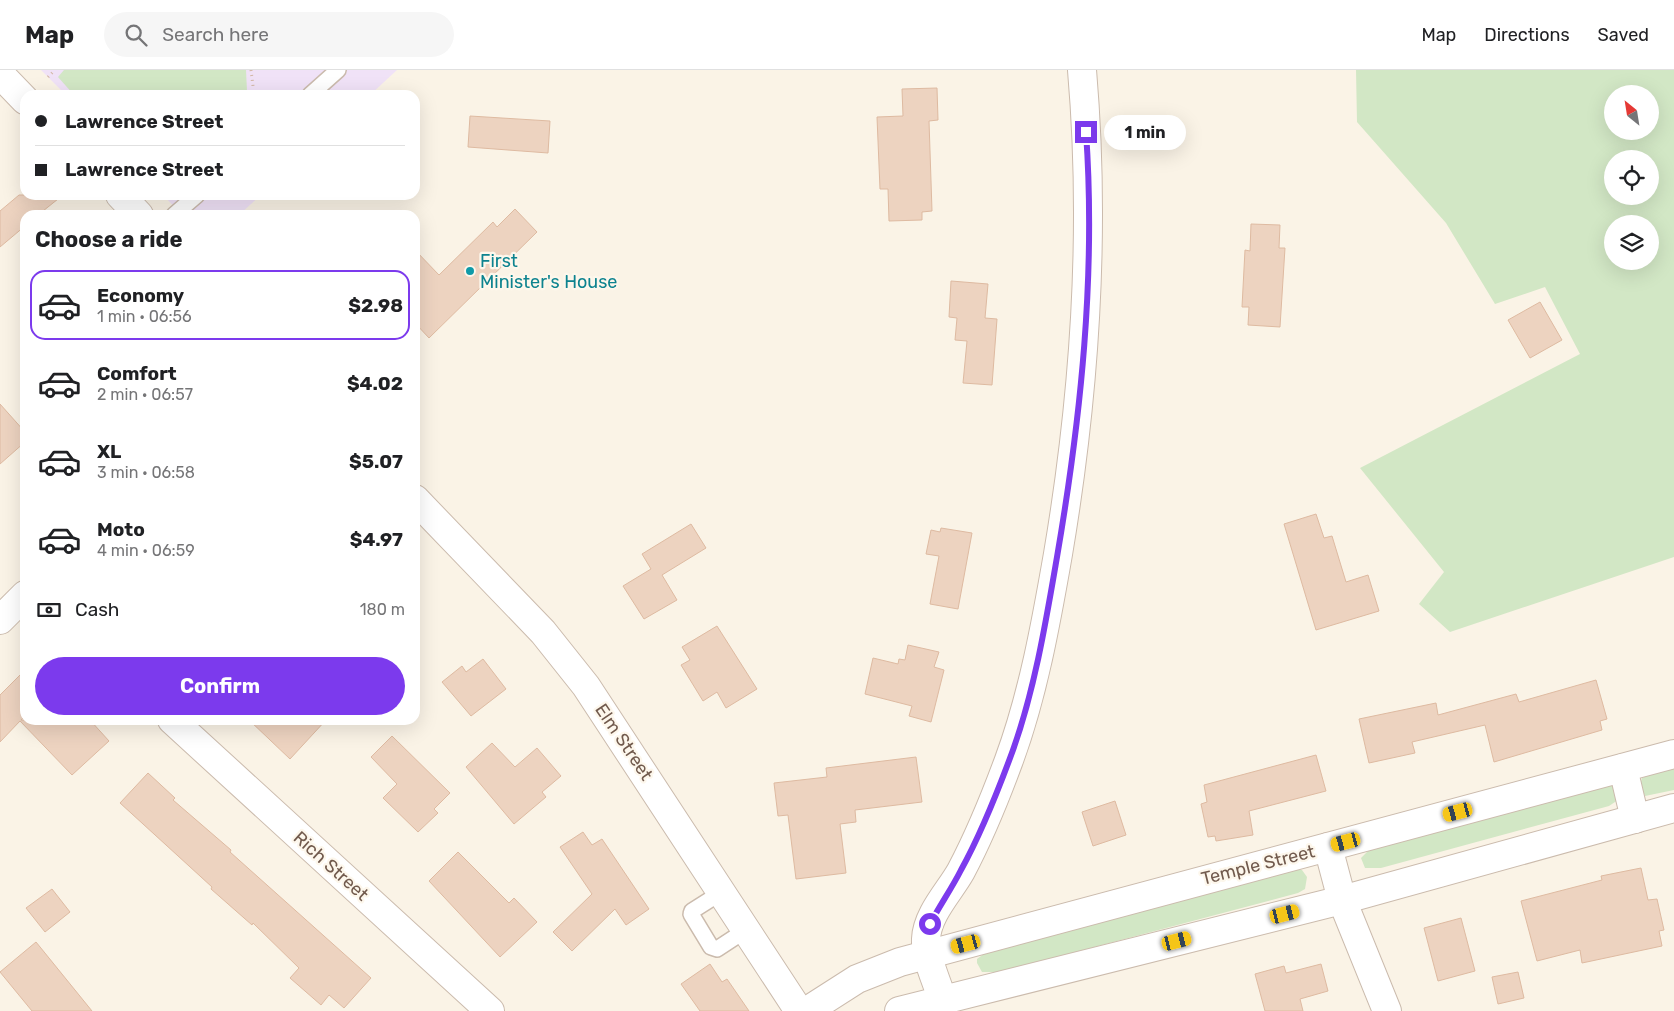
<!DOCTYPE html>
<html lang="en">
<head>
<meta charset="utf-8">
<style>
	:root { --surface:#fff; --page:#f6f6f6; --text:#202124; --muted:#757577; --line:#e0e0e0; --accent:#7c3aed }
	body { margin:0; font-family:Rubik,sans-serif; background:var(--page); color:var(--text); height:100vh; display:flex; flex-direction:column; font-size:19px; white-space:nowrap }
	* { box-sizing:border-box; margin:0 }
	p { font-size:16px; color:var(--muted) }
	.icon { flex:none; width:28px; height:28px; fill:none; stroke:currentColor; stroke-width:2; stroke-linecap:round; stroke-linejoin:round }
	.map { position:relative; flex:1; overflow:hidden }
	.panel { position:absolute; left:20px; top:140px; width:400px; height:515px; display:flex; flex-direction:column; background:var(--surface); border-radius:15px; box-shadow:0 5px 20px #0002 }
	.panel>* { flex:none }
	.top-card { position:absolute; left:20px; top:20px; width:400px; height:110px; border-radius:15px; box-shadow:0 5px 20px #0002; display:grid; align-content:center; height:110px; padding:0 15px; background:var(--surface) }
	.needle { width:32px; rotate:330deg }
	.controls { position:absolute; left:1604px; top:15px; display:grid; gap:10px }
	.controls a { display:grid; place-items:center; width:55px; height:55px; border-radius:50%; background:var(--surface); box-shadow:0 5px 20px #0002; font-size:25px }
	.end { position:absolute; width:22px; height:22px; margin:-11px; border:6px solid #7c3aed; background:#fff; box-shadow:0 0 0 2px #fff }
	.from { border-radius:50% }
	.bubble { position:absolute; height:35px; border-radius:18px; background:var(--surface); box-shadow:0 5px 20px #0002; font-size:16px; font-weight:700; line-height:35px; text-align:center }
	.car { position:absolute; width:15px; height:30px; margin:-15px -8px; border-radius:6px; box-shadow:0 0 4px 1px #0007; background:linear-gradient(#f5c518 24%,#345 0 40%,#f5c518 0 76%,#345 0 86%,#f5c518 0) }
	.top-card b { display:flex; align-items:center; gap:18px; height:48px; font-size:19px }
	.top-card b+b { border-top:1px solid var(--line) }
	.top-card i { width:12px; height:12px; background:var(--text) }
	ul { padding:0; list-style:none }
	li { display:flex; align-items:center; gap:15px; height:70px; margin:0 10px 8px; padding:0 5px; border:2px solid transparent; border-radius:15px }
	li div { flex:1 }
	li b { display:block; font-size:19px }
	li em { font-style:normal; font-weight:700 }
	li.active { border-color:var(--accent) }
	li>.icon { width:45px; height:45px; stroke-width:1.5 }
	h2 { padding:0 15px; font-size:22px; line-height:60px }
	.pay { display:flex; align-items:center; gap:12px; height:55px; padding:0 15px; font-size:19px }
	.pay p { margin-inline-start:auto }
	.cta { display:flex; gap:10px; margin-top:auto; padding:10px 15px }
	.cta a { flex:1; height:58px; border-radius:30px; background:var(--accent); color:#fff; font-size:20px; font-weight:700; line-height:58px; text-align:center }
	header { display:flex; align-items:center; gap:30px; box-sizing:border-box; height:70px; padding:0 25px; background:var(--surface); border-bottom:1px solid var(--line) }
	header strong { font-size:24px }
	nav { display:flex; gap:28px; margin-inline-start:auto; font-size:18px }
	.search { width:350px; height:45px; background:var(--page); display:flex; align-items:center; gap:12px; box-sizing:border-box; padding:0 18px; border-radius:28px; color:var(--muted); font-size:19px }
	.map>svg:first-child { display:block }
	.education { fill:#f0e2f7 }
	.green { fill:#d2e7c5; fill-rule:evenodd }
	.building { fill:#edd3c0; stroke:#debaa1 }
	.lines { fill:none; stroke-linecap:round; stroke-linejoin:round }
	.service-casing { stroke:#cbbbad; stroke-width:18 }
	.minor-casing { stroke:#cbbbad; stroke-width:30 }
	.tertiary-casing { stroke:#cbbbad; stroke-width:30 }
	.path { stroke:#d2b6a3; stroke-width:3; stroke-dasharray:1 4; stroke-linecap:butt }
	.service { stroke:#fff; stroke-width:15 }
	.minor { stroke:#fff; stroke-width:28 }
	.tertiary { stroke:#fff; stroke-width:28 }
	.route { stroke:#7c3aed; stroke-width:6 }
	.culture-dot { fill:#0f9aa8; stroke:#fdf7ec; stroke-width:2 }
	.labels { text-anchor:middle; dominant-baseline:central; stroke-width:4.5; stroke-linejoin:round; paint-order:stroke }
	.culture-label { font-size:18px; fill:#0d838f; stroke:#fdf7ec; text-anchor:start }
	.street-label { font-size:18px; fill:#715a4d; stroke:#fdf7ec }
</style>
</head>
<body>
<header>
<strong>Map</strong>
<div class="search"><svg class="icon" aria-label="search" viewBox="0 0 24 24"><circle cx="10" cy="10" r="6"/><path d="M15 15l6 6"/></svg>Search here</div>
<nav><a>Map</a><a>Directions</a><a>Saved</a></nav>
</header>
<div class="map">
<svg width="1674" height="941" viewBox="0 0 1674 941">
	<rect width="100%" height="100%" fill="#faf3e6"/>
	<g class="education">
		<polygon points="41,0 397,0 370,25 66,25"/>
		<polygon points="163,125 261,125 239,145 182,145"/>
	</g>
	<g class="green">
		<polygon points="64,0 246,0 247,21 243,25 74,25 58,7"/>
		<path d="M1356,0H1674V487L1450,562L1419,534L1444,502L1360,398L1580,284L1545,217L1495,234L1446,153L1357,52ZM1612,24H1650V61H1612ZM1612,89H1650V126H1612ZM1612,154H1650V191H1612Z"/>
		<polygon points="1674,695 1674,720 1645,726 1640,715 1642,708"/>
		<polygon points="1614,714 1618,730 1609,736 1381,798 1365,798 1361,788 1369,780"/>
		<polygon points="1297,799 1302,800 1307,807 1305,819 1298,823 1000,902 982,902 977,893 977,889 985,883"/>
	</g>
	<g class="building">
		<polygon points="937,18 938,50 929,51 932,141 922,142 922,150 889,151 888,119 880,119 877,47 903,46 902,19"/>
		<polygon points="470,46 550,51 548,83 468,77"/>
		<polygon points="19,125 63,125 38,145 25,145 25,156 0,177 0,141"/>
		<polygon points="515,139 537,162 429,268 415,253 415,180 439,205 493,152 497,157"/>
		<polygon points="1251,154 1280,155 1279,178 1285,178 1280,257 1248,255 1249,237 1242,237 1245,180 1250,181"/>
		<polygon points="951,211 988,214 985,248 997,249 992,315 963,313 967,271 955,270 957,248 949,247"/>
		<polygon points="1540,232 1562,270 1530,288 1508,250"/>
		<polygon points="0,334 25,362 25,372 0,394"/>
		<polygon points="1316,444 1324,468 1332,466 1346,512 1368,505 1379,541 1316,560 1284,454"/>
		<polygon points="691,454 706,478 662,505 677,530 644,549 623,516 651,499 642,484"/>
		<polygon points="941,458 972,463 958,539 930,534 939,486 926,484 931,460 940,462"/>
		<polygon points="717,556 757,619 726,638 717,622 703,631 681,595 690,590 682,577"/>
		<polygon points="908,575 939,582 934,597 944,600 931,652 909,646 912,636 865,624 873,588 898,594 899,589 905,590"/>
		<polygon points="483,589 506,619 471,646 442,612 462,596 466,602"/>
		<polygon points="25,600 25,646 21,650 90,650 109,671 72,705 20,651 0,672 0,625"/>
		<polygon points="1596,610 1607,649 1600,651 1602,660 1494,692 1485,655 1412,672 1415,683 1369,693 1359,649 1436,633 1438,645 1516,624 1519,632"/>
		<polygon points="249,650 326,650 290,689"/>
		<polygon points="392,666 450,723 434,739 438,743 418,762 383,728 397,714 371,687"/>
		<polygon points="492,673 515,697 537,678 561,706 542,722 546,727 514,754 466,697"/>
		<polygon points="1316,685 1326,721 1249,741 1253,765 1216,771 1215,766 1208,767 1201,734 1207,732 1204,715"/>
		<polygon points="916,687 922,732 855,740 856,752 840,754 846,803 796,809 788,745 778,746 774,713 827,707 826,698"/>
		<polygon points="148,703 175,728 173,730 231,780 230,782 371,908 344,938 329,925 321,935 290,908 299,898 253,853 252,855 211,819 212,817 120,733"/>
		<polygon points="1115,731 1126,765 1093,776 1082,742"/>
		<polygon points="583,762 592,775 602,769 649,839 626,855 615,839 572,881 553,862 592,824 560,777"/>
		<polygon points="458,782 509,833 514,828 537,852 500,887 429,811"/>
		<polygon points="1641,798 1648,830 1657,829 1664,860 1659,861 1662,876 1582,893 1580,880 1537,891 1521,831 1602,810 1601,806"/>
		<polygon points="52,819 70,842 45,862 26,838"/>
		<polygon points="1461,848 1475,901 1438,911 1424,858"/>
		<polygon points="36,872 92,941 32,941 0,902"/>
		<polygon points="710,894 722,912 727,909 749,941 700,941 681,914"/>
		<polygon points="1321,894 1328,921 1300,929 1303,941 1265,941 1255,904 1284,896 1286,903"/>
		<polygon points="1518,902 1524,928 1498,934 1492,907"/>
	</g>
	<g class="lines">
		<g class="service-casing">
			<g id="service">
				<polyline points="310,25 338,0"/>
				<polyline points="174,145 197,125"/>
				<polyline points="722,822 692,841 691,844 711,877 717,879 746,860"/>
			</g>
		</g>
		<g class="minor-casing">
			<g id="minor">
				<polyline points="0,550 25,525"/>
				<polyline points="172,650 490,941"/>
				<polyline points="1623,698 1635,749"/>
				<polyline points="1328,777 1342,830 1387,941"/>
				<path d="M942,929C937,911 925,888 926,869C927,844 950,821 961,801C980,765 995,728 1009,690C1033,625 1046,553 1058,484C1085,324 1096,163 1082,0"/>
				<polyline points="807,941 857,909 900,892 1674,684"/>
				<polyline points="899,941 1342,830 1674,738"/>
			</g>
		</g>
		<g class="tertiary-casing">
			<g id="tertiary">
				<polyline points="0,4 25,30"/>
				<polyline points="120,125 139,145"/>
				<polyline points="415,429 543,562 586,616 799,941"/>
			</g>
		</g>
		<g class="path">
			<polyline points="251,0 253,16"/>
			<polyline points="48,7 55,0"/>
		</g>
		<use href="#service" class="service"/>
		<use href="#minor" class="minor"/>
		<use href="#tertiary" class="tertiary"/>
	</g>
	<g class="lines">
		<path class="route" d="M930,854C940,835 952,818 961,800C982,762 998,721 1013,680C1035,618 1046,551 1057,487C1081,347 1096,204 1086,62"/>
	</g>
	<circle class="culture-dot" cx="470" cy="201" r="5"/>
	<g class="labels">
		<g class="culture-label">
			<text x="480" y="191">First<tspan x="480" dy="21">Minister's House</tspan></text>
		</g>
		<g class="street-label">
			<text transform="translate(624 672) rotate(56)">Elm Street</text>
			<text transform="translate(1258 795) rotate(-14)">Temple Street</text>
			<text transform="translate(331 796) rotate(42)">Rich Street</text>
		</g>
	</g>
</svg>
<div class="controls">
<a><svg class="needle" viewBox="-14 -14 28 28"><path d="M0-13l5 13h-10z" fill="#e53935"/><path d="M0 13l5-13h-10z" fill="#757577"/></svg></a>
<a><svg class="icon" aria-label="locate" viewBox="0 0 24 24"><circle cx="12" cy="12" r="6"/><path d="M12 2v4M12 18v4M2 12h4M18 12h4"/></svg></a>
<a><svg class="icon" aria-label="layers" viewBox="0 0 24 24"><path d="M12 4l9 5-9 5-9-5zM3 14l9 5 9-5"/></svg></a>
</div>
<i class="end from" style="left:930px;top:854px"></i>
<i class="end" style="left:1086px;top:62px"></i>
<div class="bubble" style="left:1104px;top:45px;width:82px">1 min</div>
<i class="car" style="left:1458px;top:742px;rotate:255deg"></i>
<i class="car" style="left:1346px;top:772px;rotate:255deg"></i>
<i class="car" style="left:1285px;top:844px;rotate:76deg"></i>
<i class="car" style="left:1177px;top:871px;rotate:76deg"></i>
<i class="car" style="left:966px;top:874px;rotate:255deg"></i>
<div class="top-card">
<b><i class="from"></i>Lawrence Street</b>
<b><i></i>Lawrence Street</b>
</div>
<section class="panel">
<h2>Choose a ride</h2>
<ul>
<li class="active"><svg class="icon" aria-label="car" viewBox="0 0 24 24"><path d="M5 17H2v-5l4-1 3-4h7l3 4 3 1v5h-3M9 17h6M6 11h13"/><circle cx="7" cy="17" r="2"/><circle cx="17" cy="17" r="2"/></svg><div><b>Economy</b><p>1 min · 06:56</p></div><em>$2.98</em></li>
<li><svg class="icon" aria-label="car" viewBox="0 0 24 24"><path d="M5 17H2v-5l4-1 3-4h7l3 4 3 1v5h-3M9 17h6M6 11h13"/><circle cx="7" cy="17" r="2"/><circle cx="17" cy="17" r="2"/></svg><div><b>Comfort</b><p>2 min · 06:57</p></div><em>$4.02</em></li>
<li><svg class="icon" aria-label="car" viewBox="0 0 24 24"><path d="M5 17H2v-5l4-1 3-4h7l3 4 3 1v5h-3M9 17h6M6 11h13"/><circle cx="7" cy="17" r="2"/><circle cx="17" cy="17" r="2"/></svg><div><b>XL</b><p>3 min · 06:58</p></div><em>$5.07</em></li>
<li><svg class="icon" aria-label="car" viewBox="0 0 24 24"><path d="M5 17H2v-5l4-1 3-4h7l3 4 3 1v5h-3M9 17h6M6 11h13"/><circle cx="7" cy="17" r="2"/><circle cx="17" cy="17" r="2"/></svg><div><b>Moto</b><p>4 min · 06:59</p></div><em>$4.97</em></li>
</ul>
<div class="pay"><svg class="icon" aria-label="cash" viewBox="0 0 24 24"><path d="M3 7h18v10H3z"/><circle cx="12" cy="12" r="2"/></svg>Cash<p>180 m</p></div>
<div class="cta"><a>Confirm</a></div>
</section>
</div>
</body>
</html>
